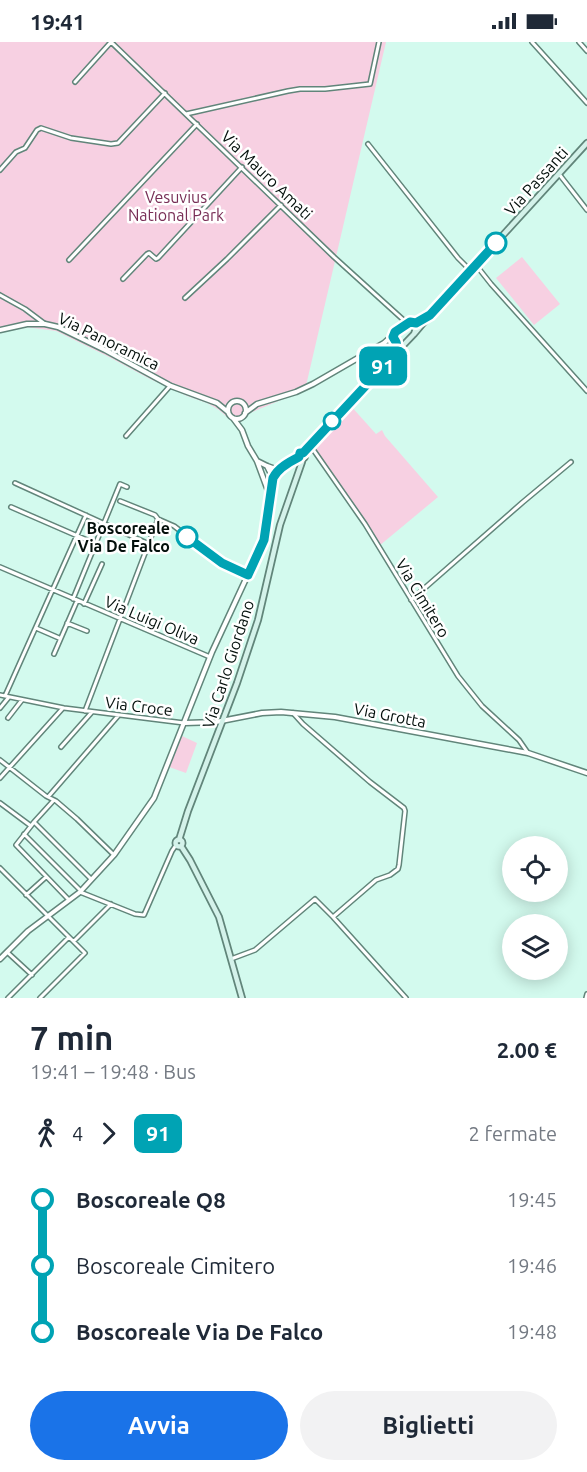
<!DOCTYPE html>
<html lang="it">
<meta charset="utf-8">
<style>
body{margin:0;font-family:Ubuntu,sans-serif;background:#f2f2f3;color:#1f2937;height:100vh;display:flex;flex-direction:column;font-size:22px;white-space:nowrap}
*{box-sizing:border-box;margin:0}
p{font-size:20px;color:#747a83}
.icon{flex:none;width:33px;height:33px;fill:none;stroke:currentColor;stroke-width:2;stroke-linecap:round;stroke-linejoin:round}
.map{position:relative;height:956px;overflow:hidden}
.drawer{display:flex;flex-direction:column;background:#fff;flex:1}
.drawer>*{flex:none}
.badge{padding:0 12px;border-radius:9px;font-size:21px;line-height:39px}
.fabs{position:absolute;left:502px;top:794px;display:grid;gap:12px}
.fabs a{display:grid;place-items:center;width:66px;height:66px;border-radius:50%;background:#fff;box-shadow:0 3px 15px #0003;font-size:30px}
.map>.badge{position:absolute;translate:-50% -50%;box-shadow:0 0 0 3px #fff}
.legs{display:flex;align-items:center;gap:9px;height:66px;padding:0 30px;font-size:20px}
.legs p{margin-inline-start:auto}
.headline{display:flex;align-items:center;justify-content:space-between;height:102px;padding:0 30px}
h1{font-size:33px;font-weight:700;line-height:45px}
.cta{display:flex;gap:12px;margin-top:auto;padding:12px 30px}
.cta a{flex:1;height:69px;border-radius:36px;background:#1a73e8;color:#fff;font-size:24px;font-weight:700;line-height:69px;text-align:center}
.cta a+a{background:#f2f2f3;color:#1f2937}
ul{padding:0 30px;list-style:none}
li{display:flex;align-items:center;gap:21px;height:66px;font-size:22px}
li i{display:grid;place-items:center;width:9px;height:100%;margin:0 8px;background:currentColor}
li i::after{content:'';width:15px;height:15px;margin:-8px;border:4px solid;border-radius:50%;background:#fff}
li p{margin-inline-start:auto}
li:first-child i{background:linear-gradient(#0000 50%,currentColor 0)}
li:last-child i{background:linear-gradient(currentColor 50%,#0000 0)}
.status{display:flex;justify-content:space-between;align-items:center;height:42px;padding:0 30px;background:#fff;direction:ltr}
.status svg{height:16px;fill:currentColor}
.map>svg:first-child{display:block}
</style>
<div class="status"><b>19:41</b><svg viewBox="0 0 49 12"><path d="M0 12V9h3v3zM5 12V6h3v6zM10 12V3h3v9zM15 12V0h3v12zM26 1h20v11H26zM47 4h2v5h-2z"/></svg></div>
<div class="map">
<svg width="587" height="956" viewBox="0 0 587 956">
<rect width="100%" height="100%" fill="#d3faee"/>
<path fill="#f7d0e2" d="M0,0H386L305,348L250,371L241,380L236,381L228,376L219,368L207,361L187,354L150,337L109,315L56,289L26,285L11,286L0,290Z
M522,215L560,262L534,283L496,236Z
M350,363L376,392L382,388L385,394L438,455L379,504L312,404Z
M182,694L197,701L186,731L169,725Z"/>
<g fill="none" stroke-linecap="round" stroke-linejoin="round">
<g stroke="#61857a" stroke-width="6">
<path id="minor" d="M111,0L334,215L408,282
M532,0L587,61
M579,0L587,9
M75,40L111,0
M186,72L288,49L300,47H325L370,42L379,0
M368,102L458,216L470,228
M0,128L16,110L25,106L37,88L41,86L71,96L111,102L118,101L165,51
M559,132L587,168
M69,218L197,82
M476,223L491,242L587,349
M123,237L147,212L149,211L156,217L158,216L242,125
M0,253L25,267L45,282
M185,256L227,217L281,163
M126,394L170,344
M310,403L365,482L458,634L482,664L519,698L528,711
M15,441L149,502
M120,459L155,473L158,477L174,484L222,521L248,533
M11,465L96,502
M0,525L210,615
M73,557L120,442L127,445
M411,558L523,460L571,420
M84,562L102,522
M67,581L87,589
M36,586L59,596
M54,612L77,559
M0,653L64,666L184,681
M5,654L86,473
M0,666L9,655
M85,669L158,477
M8,676L22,658
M61,705L92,670
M0,718L46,754L56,759L77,777L114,813
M0,736L63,666
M48,755L118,674
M0,761L31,784L34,780L91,837
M34,780L54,758
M31,784L16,803L69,858
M24,792L81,849
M0,826L85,911L40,956
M80,850L135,872L144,873L172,809L176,803
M26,853L46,835
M333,875L406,956
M74,899L111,862
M7,910L32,933
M231,917L255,908L315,857L333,875L376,838L390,833L398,827L399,823L405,769L404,766L370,740L303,682L293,671
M8,956L69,895
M586,956L587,952"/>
</g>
<g stroke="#61857a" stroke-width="7">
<path id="tertiary" d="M0,288L27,282H45L58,285L105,308L171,344L217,361L228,370
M228 368a9 9 0 1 1 18 0a9 9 0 1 1-18 0Z
M245,371L257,362L296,350L313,342L384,301L393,293
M233,376L242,388L248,404L257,419L270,454
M257,419L267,424L278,428
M273,435L278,428L299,415
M185,681L216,680L262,671L281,670L335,675L528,711L587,731
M0,917L28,889L80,850L114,813L154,756L212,610L264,498L273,436L267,424"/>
</g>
<g stroke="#61857a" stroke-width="8">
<path id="secondary" d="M414,292L430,273L587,101
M398,309L396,300L393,295C398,284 409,282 418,280C421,278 424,276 427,274
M299 414a3 3 0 1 1 6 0a3 3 0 1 1-6 0Z
M303,411L389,318L414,292L417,284L416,281
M175.5 801a3.5 3.5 0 1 1 7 0a3.5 3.5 0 1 1-7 0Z
M179,798L188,769L237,641L258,578L280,483L302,420V417
M181,804L190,818L219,875L242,956"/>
</g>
<use href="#minor" stroke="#fff" stroke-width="3"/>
<use href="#tertiary" stroke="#fff" stroke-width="4"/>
<use href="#secondary" stroke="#d4f2ea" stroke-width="4.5"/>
</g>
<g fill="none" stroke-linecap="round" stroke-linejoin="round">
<g stroke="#fff" stroke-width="14">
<path id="line-1" d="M187,495L222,521L248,533L264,498L273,436C278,426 289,420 299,415L300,411H303L398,309L396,300L393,295L395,290L410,280L416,281L430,273L496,201"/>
</g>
<use href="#line-1" stroke="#00a3b4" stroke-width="9"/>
</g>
<g fill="#fff" stroke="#00a3b4" stroke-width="3">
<circle cx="496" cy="201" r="10"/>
<circle cx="332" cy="379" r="8"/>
<circle cx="187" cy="495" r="10"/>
</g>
<g text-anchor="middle" stroke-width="5" stroke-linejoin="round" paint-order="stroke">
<g font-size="16" fill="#030f0b" stroke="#fff">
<text transform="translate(267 133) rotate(44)" y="6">Via Mauro Amati</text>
<text transform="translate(536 139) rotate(-48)" y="6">Via Passanti</text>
<text transform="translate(109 299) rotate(26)" y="6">Via Panoramica</text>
<text transform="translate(423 556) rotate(59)" y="6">Via Cimitero</text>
<text transform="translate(152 578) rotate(23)" y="6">Via Luigi Oliva</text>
<text transform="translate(228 622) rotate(-72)" y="6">Via Carlo Giordano</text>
<text transform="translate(139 664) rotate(7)" y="6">Via Croce</text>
<text transform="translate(390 673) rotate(11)" y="6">Via Grotta</text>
</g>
<g font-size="16" fill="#782e56" stroke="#fff">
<text x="176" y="161">Vesuvius<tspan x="176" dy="18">National Park</tspan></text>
</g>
<g font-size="16" font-weight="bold" fill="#030f0b" stroke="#fff" text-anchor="end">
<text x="170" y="492">Boscoreale<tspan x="170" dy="18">Via De Falco</tspan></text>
</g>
</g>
</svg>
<div class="fabs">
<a><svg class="icon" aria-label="locate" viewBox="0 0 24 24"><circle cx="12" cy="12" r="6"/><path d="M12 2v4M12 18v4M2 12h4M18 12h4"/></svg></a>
<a><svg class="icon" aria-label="layers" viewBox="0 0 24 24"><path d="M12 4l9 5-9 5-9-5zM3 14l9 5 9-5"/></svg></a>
</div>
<b class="badge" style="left:383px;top:324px;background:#00a3b4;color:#fff">91</b>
</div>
<section class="drawer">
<div class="headline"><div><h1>7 min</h1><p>19:41 – 19:48 · Bus</p></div><b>2.00 €</b></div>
<div class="legs"><svg class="icon" aria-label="walk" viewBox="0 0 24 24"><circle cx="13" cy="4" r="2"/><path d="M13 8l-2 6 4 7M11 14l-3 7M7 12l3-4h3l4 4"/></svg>4<svg class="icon" aria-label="forward" viewBox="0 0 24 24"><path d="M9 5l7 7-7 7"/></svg><b class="badge" style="background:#00a3b4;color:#fff">91</b><p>2 fermate</p></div>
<ul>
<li><i style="color:#00a3b4"></i><b>Boscoreale Q8</b><p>19:45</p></li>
<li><i style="color:#00a3b4"></i><span>Boscoreale Cimitero</span><p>19:46</p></li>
<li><i style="color:#00a3b4"></i><b>Boscoreale Via De Falco</b><p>19:48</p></li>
</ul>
<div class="cta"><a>Avvia</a><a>Biglietti</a></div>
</section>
